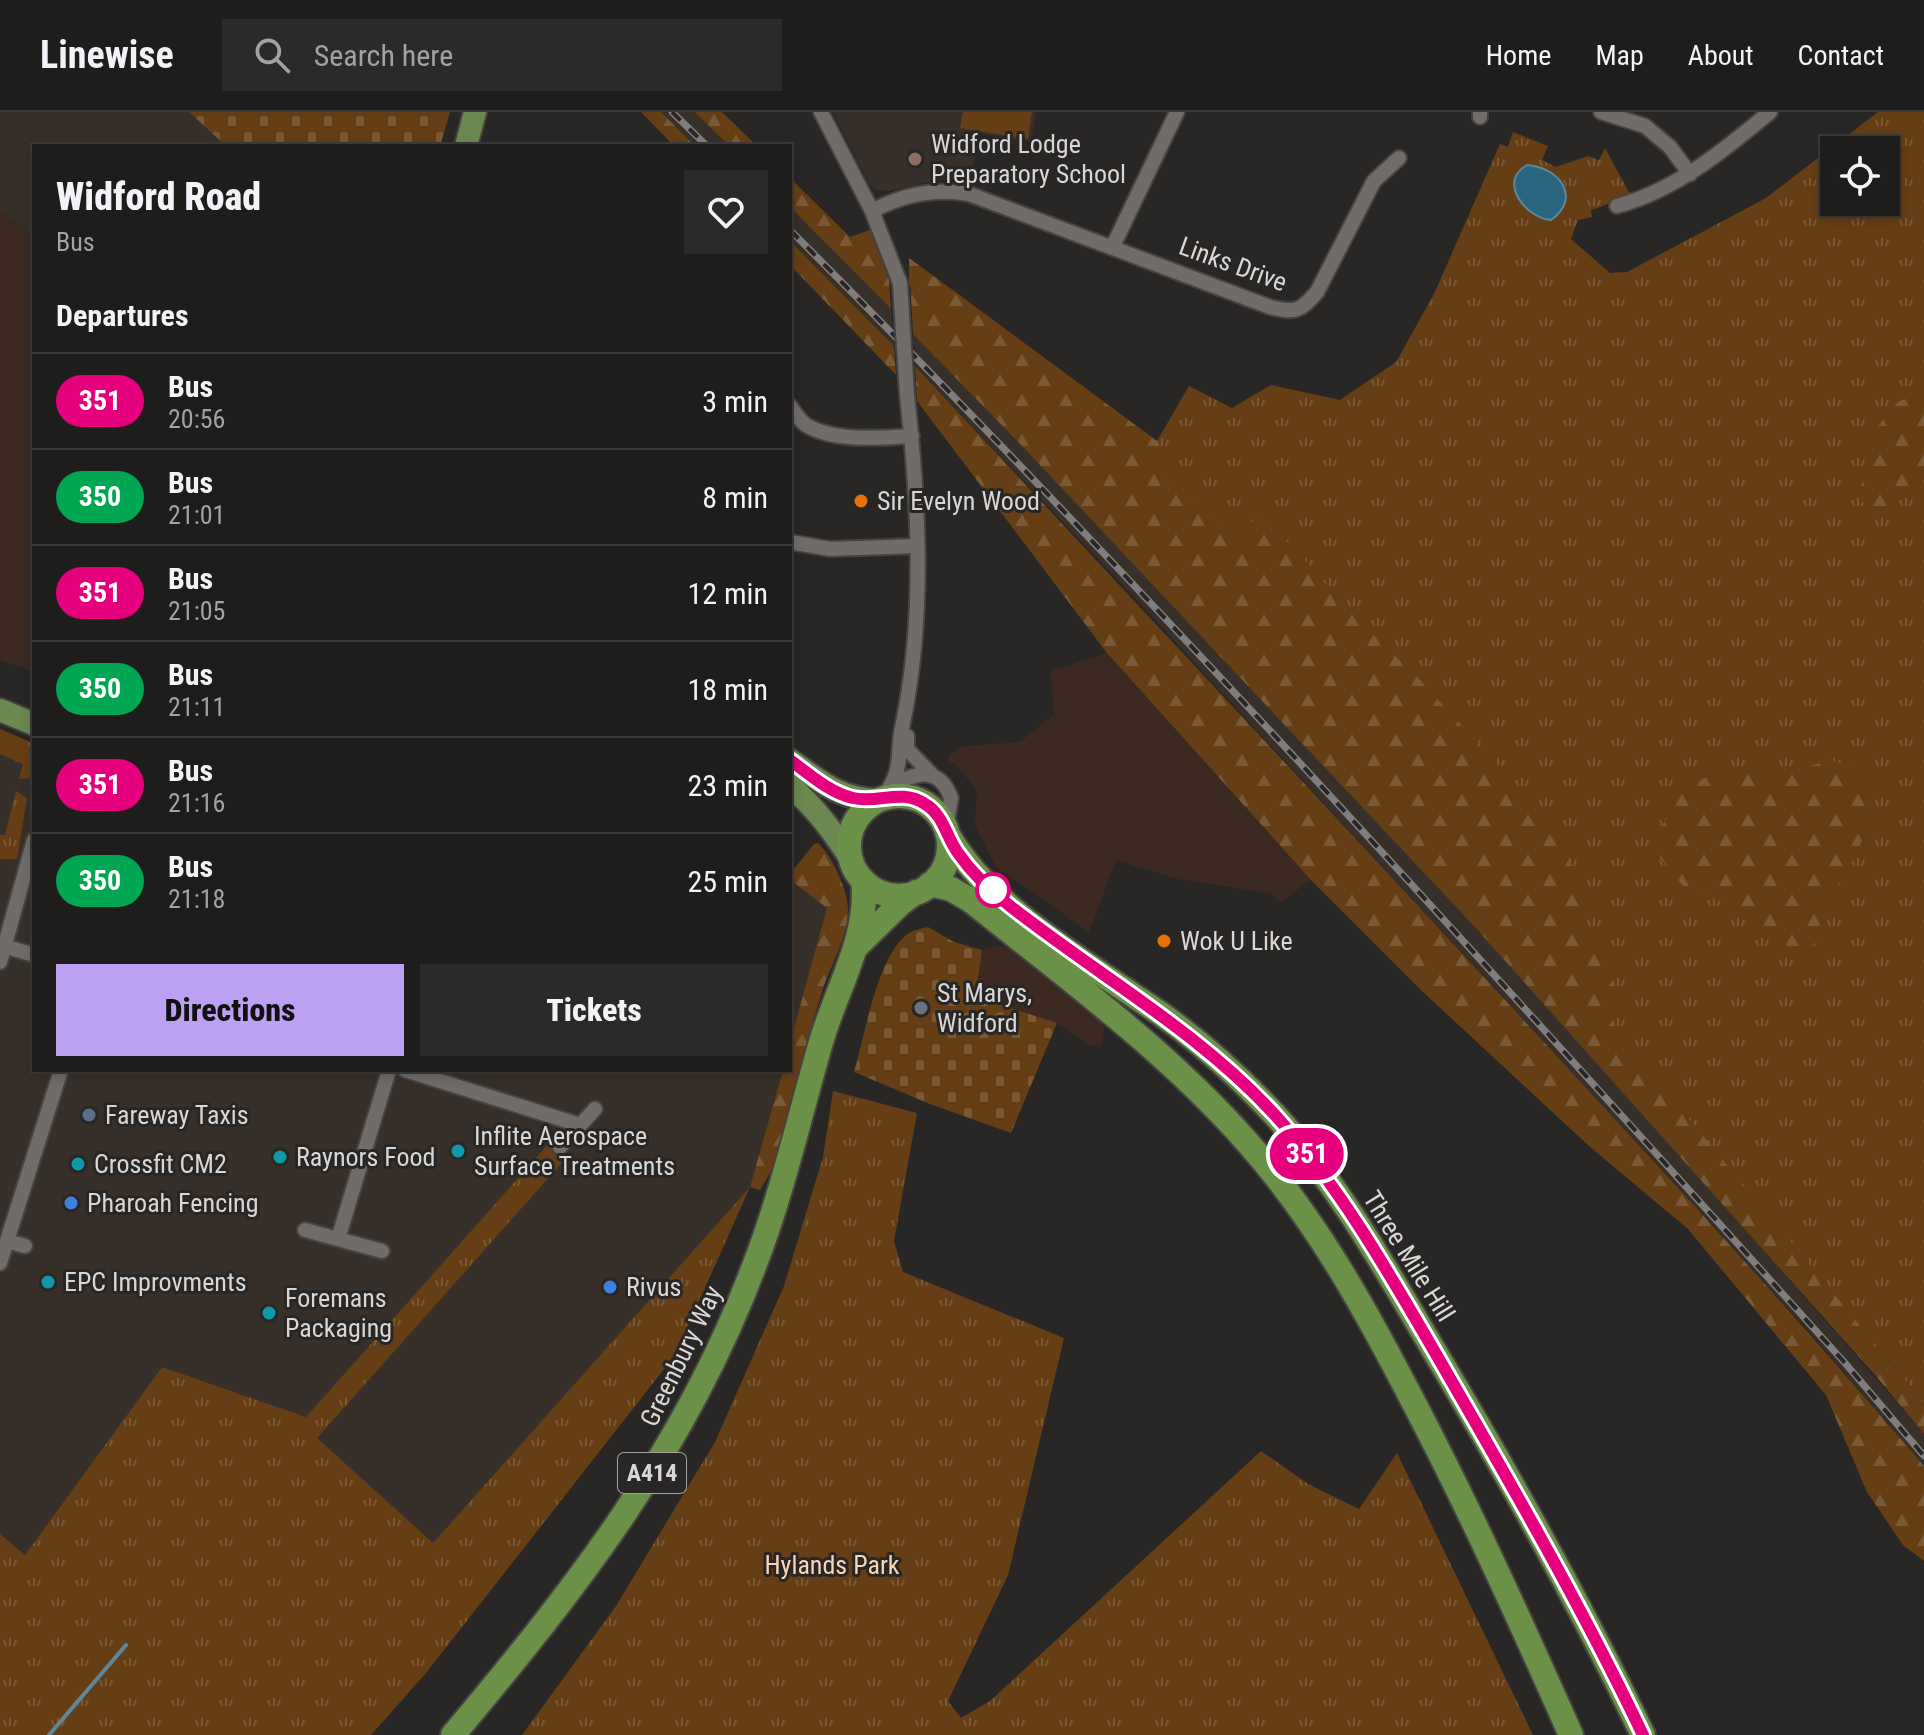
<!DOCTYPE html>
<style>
body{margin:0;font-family:"Roboto Condensed",sans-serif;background:#2c2a29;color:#f1f3f6;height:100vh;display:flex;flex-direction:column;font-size:30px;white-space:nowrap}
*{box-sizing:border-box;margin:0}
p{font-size:26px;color:#a1a2a3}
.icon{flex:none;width:44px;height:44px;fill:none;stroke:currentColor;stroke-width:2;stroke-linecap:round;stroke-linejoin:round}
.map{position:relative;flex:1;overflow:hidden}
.side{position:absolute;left:32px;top:32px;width:760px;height:928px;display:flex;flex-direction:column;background:#1f1d1c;border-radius:0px;box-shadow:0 4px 12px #0003,0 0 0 2px #3c3b3b}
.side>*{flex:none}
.badge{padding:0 16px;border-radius:26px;font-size:28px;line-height:52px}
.tools{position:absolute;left:1820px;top:24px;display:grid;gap:16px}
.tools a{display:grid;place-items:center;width:80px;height:80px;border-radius:0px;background:#1f1d1c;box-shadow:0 4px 12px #0003,0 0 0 2px #3c3b3b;font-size:40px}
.map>.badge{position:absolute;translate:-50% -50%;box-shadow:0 0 0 4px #fff}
h2{padding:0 24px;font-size:30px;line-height:72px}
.round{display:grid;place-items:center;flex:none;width:84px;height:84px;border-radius:0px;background:#2c2a29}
.summary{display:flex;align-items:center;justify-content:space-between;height:136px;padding:0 24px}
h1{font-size:38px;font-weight:800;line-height:60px}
.action{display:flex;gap:16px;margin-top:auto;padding:16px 24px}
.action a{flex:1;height:92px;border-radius:0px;background:#bca0f2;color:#111;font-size:32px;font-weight:800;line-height:92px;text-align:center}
.action a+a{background:#2c2a29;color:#f1f3f6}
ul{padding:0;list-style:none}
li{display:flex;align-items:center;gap:24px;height:96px;padding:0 24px;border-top:2px solid #3c3b3b}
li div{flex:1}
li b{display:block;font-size:30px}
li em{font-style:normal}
li .badge{min-width:88px;font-weight:700;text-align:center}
header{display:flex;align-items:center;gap:48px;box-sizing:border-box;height:112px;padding:0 40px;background:#1f1d1c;border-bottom:2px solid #3c3b3b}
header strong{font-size:38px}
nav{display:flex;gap:44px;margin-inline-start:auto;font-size:28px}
.search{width:560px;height:72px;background:#2c2a29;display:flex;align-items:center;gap:20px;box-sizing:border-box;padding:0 28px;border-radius:0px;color:#a1a2a3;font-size:30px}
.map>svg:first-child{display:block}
</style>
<header>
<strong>Linewise</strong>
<div class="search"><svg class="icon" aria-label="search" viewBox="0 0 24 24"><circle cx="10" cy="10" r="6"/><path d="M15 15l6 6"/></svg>Search here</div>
<nav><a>Home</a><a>Map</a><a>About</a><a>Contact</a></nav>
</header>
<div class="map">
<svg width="1924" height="1623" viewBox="0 0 1924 1623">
<defs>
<pattern id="grass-tufts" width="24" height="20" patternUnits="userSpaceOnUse" patternTransform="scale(2)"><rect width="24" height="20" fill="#653e15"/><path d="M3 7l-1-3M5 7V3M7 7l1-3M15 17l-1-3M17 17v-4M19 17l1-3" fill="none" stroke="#7a5936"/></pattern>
<pattern id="forest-firs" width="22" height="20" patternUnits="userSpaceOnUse" patternTransform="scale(2)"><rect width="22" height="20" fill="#653e15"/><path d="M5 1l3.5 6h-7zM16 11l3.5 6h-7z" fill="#7a5936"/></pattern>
<pattern id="cemetery-stones" width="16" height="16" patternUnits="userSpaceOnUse" patternTransform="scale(2)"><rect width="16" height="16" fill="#653e15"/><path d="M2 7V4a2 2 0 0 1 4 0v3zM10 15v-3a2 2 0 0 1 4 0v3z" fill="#7a5936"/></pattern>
</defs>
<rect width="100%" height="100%" fill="#292725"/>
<path fill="#3c2a22" d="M0,98L34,124V560L0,548Z
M1107,541L1311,768L1280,790L1270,781L1177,767L1116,748L1089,820L996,755L975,713L977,679L955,651L947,650L950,642L964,634L1020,630L1054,602L1051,559Z
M998,833L1018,839L1105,913L1101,935L1089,933L1057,911L1001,893L976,879L982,838Z"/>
<path fill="#37302a" d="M0,0H189L226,34H34V124L0,98Z
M661,0H695L729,34H695Z
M833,0H1036L1031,30L978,21L972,67H942L887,79L877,78L870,73Z
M790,95L891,197L894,234L790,129Z
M913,222L1021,333L1474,814L1682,1045L1924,1322V1354L1819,1231L1665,1061L1142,494L915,254Z
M0,642L23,652L34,654V958H783L750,1075L433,1431L316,1326L569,1043L553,1028L306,1305L162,1255L25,1443L0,1422Z
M790,768L828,796L790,932Z"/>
<path fill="url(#grass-tufts)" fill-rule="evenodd" d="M1878,0H1924V1291L1882,1240L909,173V146L1157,329L1189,274L1232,296L1271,273L1340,288L1396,250L1434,182L1500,32L1508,35L1513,20L1548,34L1542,48L1556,55L1588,44L1599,48L1605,36L1631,84C1616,87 1606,94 1591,98L1592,105L1578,108L1571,127L1610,161L1627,160L1766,86ZM1834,38H1886V90H1834Z
M0,617L28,629L33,635V666L19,667L23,652L0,642Z
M16,679L27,686L17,747H0V723H5Z
M833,979L917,1001L894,1129L903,1160L1064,1226L1008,1463L948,1589L961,1606L990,1589L1261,1339L1308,1372L1359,1397L1397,1341L1533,1623H522L616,1494L715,1330L784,1174L823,1045Z
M552,1028L569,1043L317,1326L433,1431L750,1075L675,1243L426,1561L371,1623H0V1422L25,1443L162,1255L306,1305Z"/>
<path fill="url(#forest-firs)" d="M641,0H661L695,34H674Z
M695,0H722L757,34H729Z
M790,66L850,125L870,118L889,168L891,197L790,95Z
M790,129L894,234L896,263L790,153Z
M909,146L1158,330L1153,351L1159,361L1238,426L1258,403L1296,438L1355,505L1417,565L1501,656L1525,693L1560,733L1582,770L1586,791L1583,808L1591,824L1604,836L1613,864V915L1924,1291V1322L1875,1263L1474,814L1021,333L913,222Z
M915,254C1116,470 1318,685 1518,902C1656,1051 1793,1200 1924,1354V1449L1903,1433L1867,1380L1826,1283L1688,1117L1589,1034L1423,880L1311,768L1107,541L917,289Z
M1912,284L1924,287V362L1882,397L1864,394L1860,380L1874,321L1893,292Z
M1829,648L1861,656L1877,683L1868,716L1853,748L1822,801L1816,831L1797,840L1768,821L1732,793L1685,776L1660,746L1661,716L1678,684L1702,667L1730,657L1798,658Z
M818,731C832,744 848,778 848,798C848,825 830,854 822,880C803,940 790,1001 771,1059L760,1078L750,1075L783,958H790V931L827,796L790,768V762L814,732Z"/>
<path fill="url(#cemetery-stones)" d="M189,0H450L440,34H226Z
M928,815L954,830L982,838L976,879L1001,893L1057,911L1011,1021L930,992L854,960C865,923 876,850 905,824C912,818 919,817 928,815Z"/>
<path fill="#653e15" d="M963,0H1032L1028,27L960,16Z"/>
<path fill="#2a657f" stroke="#5e8799" stroke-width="2" d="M1527,53C1558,55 1583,85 1551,108C1526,106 1497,70 1527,53Z"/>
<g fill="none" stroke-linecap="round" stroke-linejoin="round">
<path stroke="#5e8799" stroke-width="4" d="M49,1623L126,1533"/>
<g stroke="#464442" stroke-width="18">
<path id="minor" d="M821,0L872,99L900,171
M1601,0L1645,14L1670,35L1690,62
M1480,5V0
M1617,94C1676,78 1723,39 1770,0
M872,99C902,83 936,76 969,82L1270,195C1295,201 1300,200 1317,180L1374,69L1399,46
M1113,134L1177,0
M790,294C795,301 799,308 806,313C834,330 881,326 912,324
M790,430L830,437L916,434
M907,624V637L933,664
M890,676C914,660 939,653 951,686L946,717
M883,686C906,652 895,646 903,611C925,504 919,393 907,283
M4,834L34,843
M0,850L34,728
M405,958L580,1013
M560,1035L595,997
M305,1118L382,1139
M338,1127L389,958
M7,1129L25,1134
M0,1151L61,958"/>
</g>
<g stroke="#464442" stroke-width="26">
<path id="primary" d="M466,34L475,0
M0,598L34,612
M790,648C821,670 839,687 879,688
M790,674C816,696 834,721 852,749"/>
</g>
<g stroke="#464442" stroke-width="28">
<path id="trunk" d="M849 734a50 50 0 1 1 100 0a50 50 0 1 1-100 0Z
M947,721C988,796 1091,853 1161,902C1202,931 1240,966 1274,1002C1343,1077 1390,1165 1442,1252C1514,1373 1582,1496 1643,1623
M930,772L951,777L970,788C1066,865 1166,938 1248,1031C1318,1110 1368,1202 1416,1295C1472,1402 1522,1513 1571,1623
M855,836L900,792L916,780
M453,1623C577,1475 684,1339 753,1157C782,1083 799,1006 821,930C836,878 870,823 863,768"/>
</g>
<use href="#minor" stroke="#6f6c6a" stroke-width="14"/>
<use href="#primary" stroke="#6b8850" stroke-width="22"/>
<use href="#trunk" stroke="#6a9147" stroke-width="24"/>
<g stroke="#807e7d" stroke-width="7">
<path id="rail" d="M672,0L707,34
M790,118C1154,483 1500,868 1845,1251L1924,1344"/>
</g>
<use href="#rail" stroke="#292725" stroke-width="4" stroke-dasharray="12" stroke-linecap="butt"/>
<g stroke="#464442" stroke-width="18" stroke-linecap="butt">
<path id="minor-bridge" d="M900,171L907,283"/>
</g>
<use href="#minor-bridge" stroke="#6f6c6a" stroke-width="14"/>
</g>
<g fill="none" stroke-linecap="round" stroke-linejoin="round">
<g stroke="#fff" stroke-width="18">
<path id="line" d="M790,648C809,662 830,681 853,686C878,692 902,676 925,692C944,703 946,725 958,741C972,761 992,780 1010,794C1099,864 1198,919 1275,1003C1342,1077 1390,1163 1440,1249C1511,1372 1582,1495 1643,1623"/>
</g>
<use href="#line" stroke="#e6007e" stroke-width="12"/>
</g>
<circle fill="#8d6e63" stroke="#292725" stroke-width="3" cx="915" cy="47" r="8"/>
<g fill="#e8710a" stroke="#292725" stroke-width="3">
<circle cx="861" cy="389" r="8"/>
<circle cx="1164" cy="829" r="8"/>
</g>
<circle fill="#fff" stroke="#e6007e" stroke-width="4" cx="993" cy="778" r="16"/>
<circle fill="#6b7280" stroke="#292725" stroke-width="3" cx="921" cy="896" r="8"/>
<circle fill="#5c6f8a" stroke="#292725" stroke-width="3" cx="89" cy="1003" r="8"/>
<g fill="#0f9aa8" stroke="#292725" stroke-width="3">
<circle cx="458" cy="1039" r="8"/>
<circle cx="280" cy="1045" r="8"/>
<circle cx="78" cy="1052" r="8"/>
<circle cx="48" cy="1170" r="8"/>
<circle cx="269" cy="1201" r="8"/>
</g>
<g fill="#3f7fe0" stroke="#292725" stroke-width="3">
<circle cx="71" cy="1091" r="8"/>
<circle cx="610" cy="1175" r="8"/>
</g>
<g text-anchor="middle" stroke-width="6" stroke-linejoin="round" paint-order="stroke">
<rect fill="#292725" stroke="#a4a2a1" stroke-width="2" x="618" y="1341" width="68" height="40" rx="6"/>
<g font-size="24" font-weight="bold" fill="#d9d7d6">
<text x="652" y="1369">A414</text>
</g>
<g font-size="26" fill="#d9d7d6" stroke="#292725" text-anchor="start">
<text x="931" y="41">Widford Lodge<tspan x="931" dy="30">Preparatory School</tspan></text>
<text x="877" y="398">Sir Evelyn Wood</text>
<text x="1180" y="838">Wok U Like</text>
<text x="937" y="890">St Marys,<tspan x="937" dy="30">Widford</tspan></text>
<text x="105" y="1012">Fareway Taxis</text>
<text x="474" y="1033">Inflite Aerospace<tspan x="474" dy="30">Surface Treatments</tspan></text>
<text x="296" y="1054">Raynors Food</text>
<text x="94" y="1061">Crossfit CM2</text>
<text x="87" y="1100">Pharoah Fencing</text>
<text x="64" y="1179">EPC Improvments</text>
<text x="626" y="1184">Rivus</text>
<text x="285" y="1195">Foremans<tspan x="285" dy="30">Packaging</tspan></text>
</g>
<g font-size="26" fill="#d9d7d6" stroke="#292725">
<text transform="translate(1233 152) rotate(20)" y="9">Links Drive</text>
<text transform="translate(1409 1144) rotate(58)" y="9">Three Mile Hill</text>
<text transform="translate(681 1244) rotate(-64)" y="9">Greenbury Way</text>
</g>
<g font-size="26" fill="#fbd4b3" stroke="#292725">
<text x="832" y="1462">Hylands Park</text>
</g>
</g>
</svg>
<div class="tools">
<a><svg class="icon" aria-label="locate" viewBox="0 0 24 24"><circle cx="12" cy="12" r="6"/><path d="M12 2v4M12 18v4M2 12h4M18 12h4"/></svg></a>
</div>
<b class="badge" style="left:1307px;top:1042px;background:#e6007e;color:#fff">351</b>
<section class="side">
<div class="summary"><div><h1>Widford Road</h1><p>Bus</p></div><a class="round"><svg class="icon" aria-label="heart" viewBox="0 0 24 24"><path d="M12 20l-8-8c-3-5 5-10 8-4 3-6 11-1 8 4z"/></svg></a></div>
<h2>Departures</h2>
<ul>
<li><span class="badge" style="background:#e6007e;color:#fff">351</span><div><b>Bus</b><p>20:56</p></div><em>3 min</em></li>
<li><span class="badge" style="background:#00a651;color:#fff">350</span><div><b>Bus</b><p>21:01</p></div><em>8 min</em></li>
<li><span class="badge" style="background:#e6007e;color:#fff">351</span><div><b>Bus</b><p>21:05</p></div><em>12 min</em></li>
<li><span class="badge" style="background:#00a651;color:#fff">350</span><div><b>Bus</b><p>21:11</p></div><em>18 min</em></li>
<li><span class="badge" style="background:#e6007e;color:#fff">351</span><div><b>Bus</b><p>21:16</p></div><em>23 min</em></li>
<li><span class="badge" style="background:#00a651;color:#fff">350</span><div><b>Bus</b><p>21:18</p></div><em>25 min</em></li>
</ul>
<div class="action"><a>Directions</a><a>Tickets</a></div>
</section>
</div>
